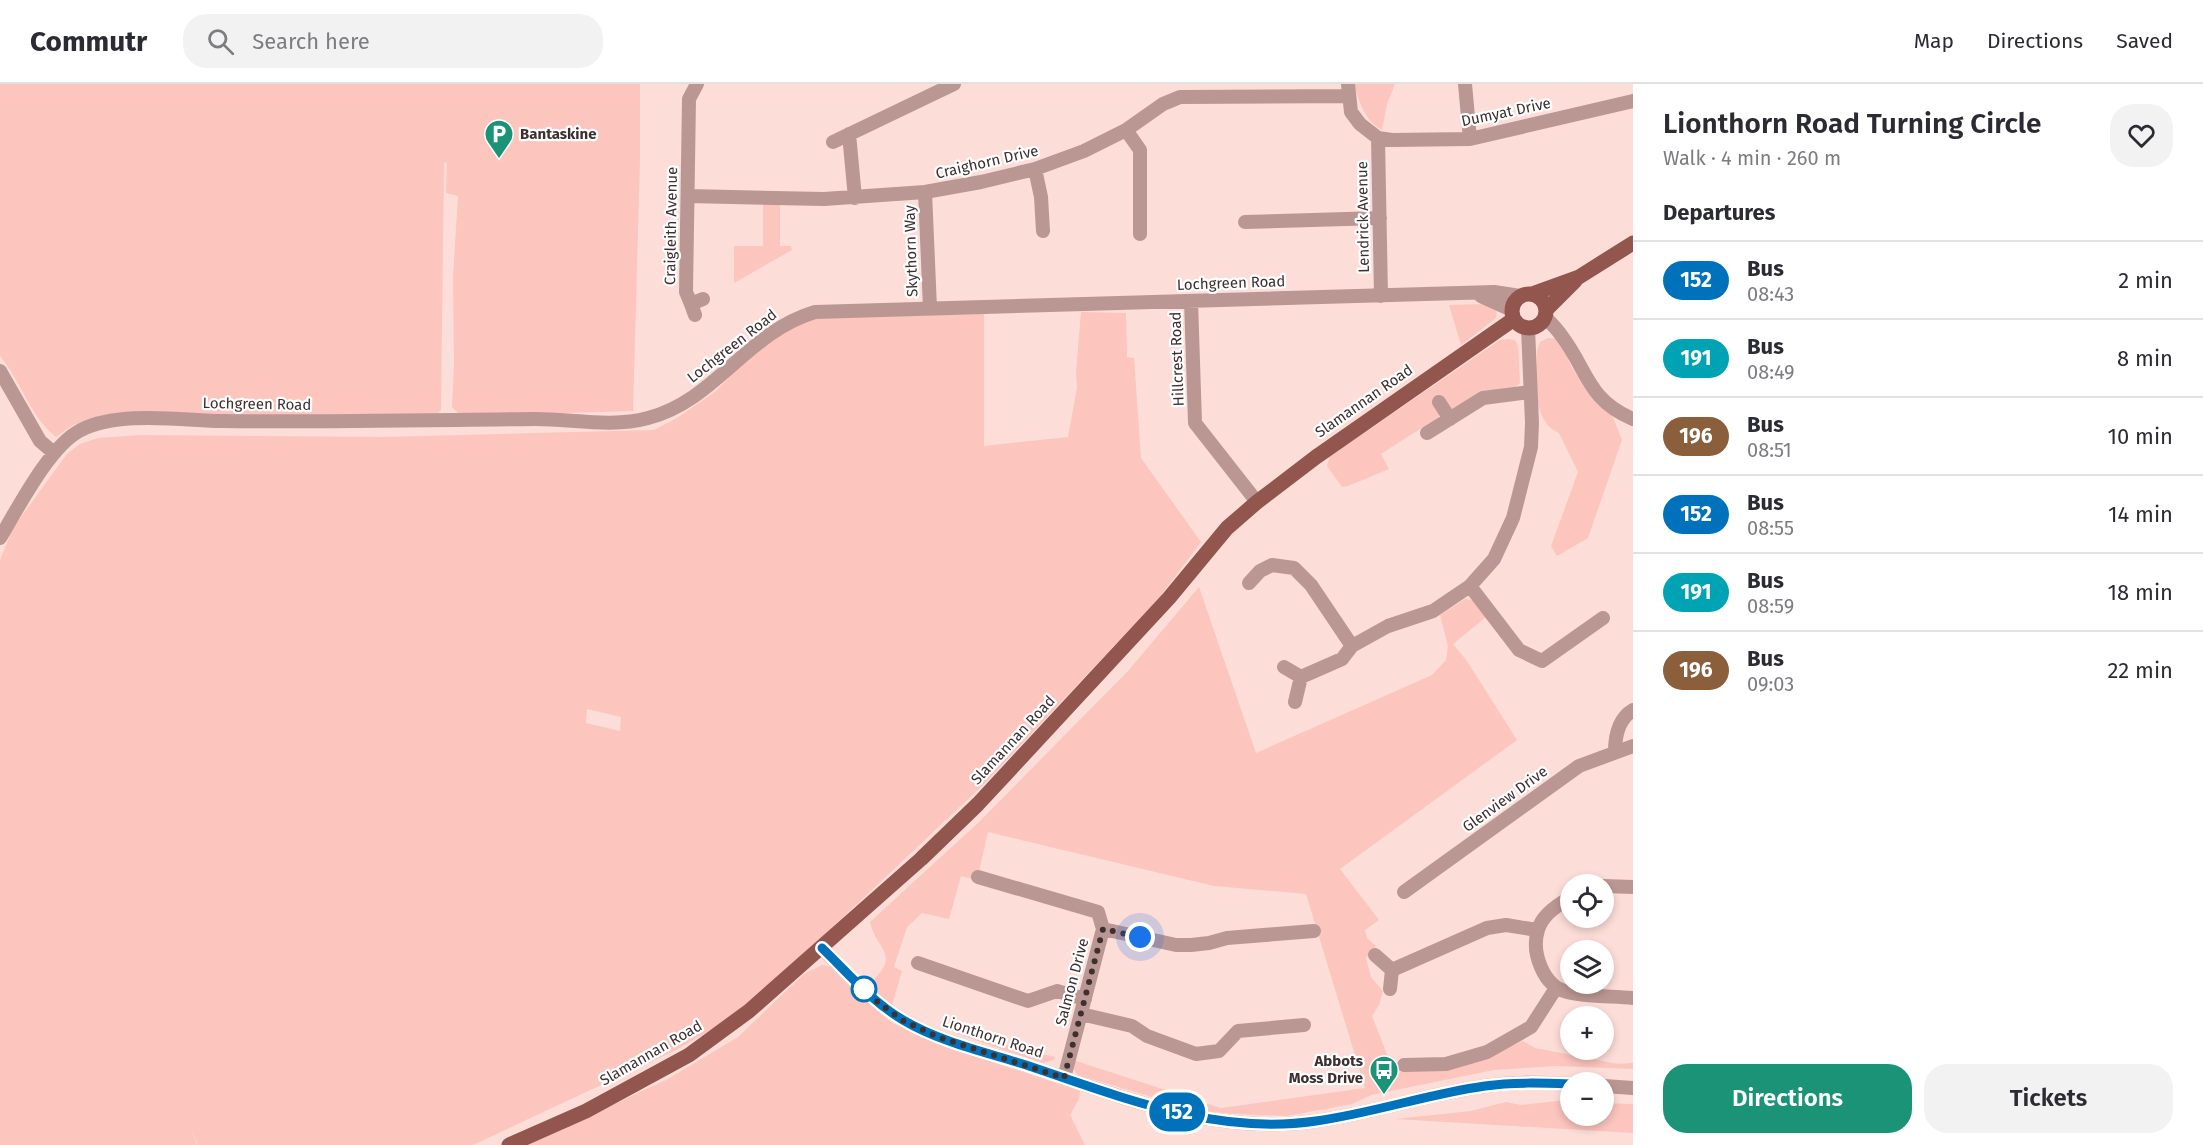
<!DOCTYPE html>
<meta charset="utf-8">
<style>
body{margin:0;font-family:"Fira Sans",sans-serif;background:#f2f2f3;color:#2b2b33;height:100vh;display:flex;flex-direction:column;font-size:22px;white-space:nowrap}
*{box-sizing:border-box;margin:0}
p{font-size:20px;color:#7c7c81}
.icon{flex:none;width:33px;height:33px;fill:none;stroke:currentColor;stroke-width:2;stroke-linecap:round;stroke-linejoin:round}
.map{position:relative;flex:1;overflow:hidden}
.sheet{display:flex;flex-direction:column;background:#fff;width:570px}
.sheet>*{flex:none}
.badge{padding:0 12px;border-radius:20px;font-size:21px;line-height:39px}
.controls{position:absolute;left:1560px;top:790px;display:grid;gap:12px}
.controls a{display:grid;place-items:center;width:54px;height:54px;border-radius:50%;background:#fff;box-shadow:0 3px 9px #0003;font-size:30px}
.you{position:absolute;width:30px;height:30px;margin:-15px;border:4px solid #fff;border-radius:50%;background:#1a73e8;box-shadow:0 0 0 9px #1a73e833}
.map>.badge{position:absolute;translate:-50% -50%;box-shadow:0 0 0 3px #fff}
h2{padding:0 30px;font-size:22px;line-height:54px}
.round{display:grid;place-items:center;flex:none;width:63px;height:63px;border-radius:24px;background:#f2f2f3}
.overview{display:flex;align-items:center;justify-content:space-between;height:102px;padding:0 30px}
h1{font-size:28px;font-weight:600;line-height:45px}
.primary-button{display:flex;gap:12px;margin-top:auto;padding:12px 30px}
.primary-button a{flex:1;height:69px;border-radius:24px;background:#1b9377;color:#fff;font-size:24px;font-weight:600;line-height:69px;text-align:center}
.primary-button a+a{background:#f2f2f3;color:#2b2b33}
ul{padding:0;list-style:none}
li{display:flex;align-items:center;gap:18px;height:78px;padding:0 30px;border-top:2px solid #e1e1e2}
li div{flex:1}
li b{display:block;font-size:22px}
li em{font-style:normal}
li .badge{min-width:66px;font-weight:700;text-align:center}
header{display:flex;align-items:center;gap:36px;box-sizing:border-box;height:84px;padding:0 30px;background:#fff;border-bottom:2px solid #e1e1e2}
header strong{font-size:28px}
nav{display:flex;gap:33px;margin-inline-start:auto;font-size:21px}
.search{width:420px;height:54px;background:#f2f2f3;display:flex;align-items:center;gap:15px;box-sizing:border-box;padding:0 21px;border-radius:24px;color:#7c7c81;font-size:22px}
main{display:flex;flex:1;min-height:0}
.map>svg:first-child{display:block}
</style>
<header>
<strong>Commutr</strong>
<div class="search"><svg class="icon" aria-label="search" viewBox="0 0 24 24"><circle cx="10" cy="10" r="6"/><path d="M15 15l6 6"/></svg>Search here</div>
<nav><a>Map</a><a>Directions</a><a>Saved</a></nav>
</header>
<main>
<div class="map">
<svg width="1633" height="1061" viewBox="0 0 1633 1061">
<rect width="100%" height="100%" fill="#fdddd8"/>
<path fill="#fcc5be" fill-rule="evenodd" d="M0,0H640V75L633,327L503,331L458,329L452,323L454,281L453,194L458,112L446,109L447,79L444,78L441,326L434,333L89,337L73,341L56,353C28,330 22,298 0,272Z
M1354,0H1395L1387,20L1382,46C1365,37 1359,18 1354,0Z
M763,120H780V162H791L792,166L734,199V162H763Z
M1489,220L1497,225L1496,234L1461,261L1449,221Z
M1081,228L1126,229L1127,273L1134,274L1141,374L1201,458L1158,515L986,698L767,905L714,944L676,966L473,1061H198L191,1045L197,1061H0V476L13,444L67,370L80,360L98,354L140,351L384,353L654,346L677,334L716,307L751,271L775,250L816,233L984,229V362L1068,353L1077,304L1076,288ZM587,625L621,633L620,647L586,639Z
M1548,254L1559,255L1571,282L1593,315L1613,333L1622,356L1588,454L1557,472L1551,462L1578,388L1559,349C1530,336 1537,293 1537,267L1540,258Z
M1508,255L1515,256L1518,262L1520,299L1513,305L1449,327L1441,315L1433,321L1440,332L1381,370L1389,385L1348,402L1342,403L1327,382L1330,371L1370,345L1500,256Z
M1199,503L1256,669L1432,591L1446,576L1448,562L1440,531L1465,515L1473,516L1486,533L1453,560L1467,577L1517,656L1340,785L1379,836L1365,846L1367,854L1376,862L1366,874L1371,893L1383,907L1379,921L1372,932L1395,991L1405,985L1482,974L1523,957L1535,964L1618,980L1633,979V985L1556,982L1494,986L1371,1011L1352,1020L1287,1032L1236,1030L1212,1028L1179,1021L1078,991C1074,986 1071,983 1073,976L1221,1024L1365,1004L1306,810L1214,802L988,748L977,796L961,792L949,835L922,829L907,843L894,883L902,887L892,921L872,905V898C901,868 877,868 870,838L979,738L1128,587Z
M822,881L831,883L851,904L892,939L947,963L1080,1007L1079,1015L1070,1031L1085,1061H526L666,996L738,953L804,890Z
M952,948L1055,973L1054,976L1042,979Z
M1557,1017H1570V1032H1604V1019L1633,1020V1049L1395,1035L1471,1027L1506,1018L1521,1021Z"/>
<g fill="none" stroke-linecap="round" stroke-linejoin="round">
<path stroke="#bb9793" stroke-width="14" d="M1348,0L1351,28L1360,40L1378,54L1392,56L1470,55L1633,17
M1465,0L1470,55
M1126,46L1140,66V150
M849,50L855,114
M1378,54L1381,212
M833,58L954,0
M1035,85L1041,113L1043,147
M925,108L930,224
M688,112L824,115L925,108L981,98L1035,85L1084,67L1126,46L1163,20L1180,13L1348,12
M1245,138L1380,134
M1481,212L1512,226
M1191,217L1195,339L1257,418
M691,220L686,208L689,15L697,0
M695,231L691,220L703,215
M1545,233C1551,239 1557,245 1561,251C1588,286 1587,316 1633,335
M0,287L40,357L54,369
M1439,318L1450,335
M1427,349L1483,314L1530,308
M0,454C18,424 50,361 81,346C119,327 179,336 221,337C325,338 430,336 535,335C572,335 612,344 648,334C715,317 747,248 815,228L1494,208L1520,212
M1249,499L1260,487L1272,481L1294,484L1311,501L1352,562
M1470,502L1519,566L1542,577L1603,534
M1284,583L1301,593L1295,618
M1301,593L1342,575L1352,562L1388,542L1433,527L1470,502L1494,475L1513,434L1531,363L1532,339L1528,244
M1615,668C1615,652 1618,635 1633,626
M978,793L1098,828L1103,845
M1604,802L1633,803
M1404,808L1579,682L1633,662
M1570,814C1557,821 1542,831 1538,846C1531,868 1543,902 1567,908C1585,913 1614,912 1633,914
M1103,845L1176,861H1191L1209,859L1227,854L1314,847
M822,864C847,889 872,918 903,936C940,958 985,968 1026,981C1119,1012 1216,1052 1316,1037C1373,1029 1428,1010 1485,1002C1513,998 1542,998 1570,1000
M1375,871L1392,886L1390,905
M918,879L1028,917L1057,907L1085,915
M1392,886L1487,844L1506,841L1537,846
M1081,930L1132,942L1147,952L1196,970L1219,967L1238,947L1304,941
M1404,981L1446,980L1487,968L1531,943L1556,904
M1064,994L1103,845
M1604,1002L1633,1004"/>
<path stroke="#92564f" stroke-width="15" d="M1512 227a17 17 0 1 1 34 0a17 17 0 1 1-34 0Z
M1532,210L1579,193L1633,159
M1547,225L1575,197
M509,1061L586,1027L689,971L749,927L921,775L978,720L1169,514L1227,444L1257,418L1316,373L1514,235"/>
</g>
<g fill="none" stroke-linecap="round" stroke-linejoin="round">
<g stroke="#fff" stroke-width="14">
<path id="line" d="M822,864C847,888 872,918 903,936C940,958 985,968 1026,981C1119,1012 1215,1052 1316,1037C1373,1029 1428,1010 1485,1002C1513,998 1542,999 1570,1000"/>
</g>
<use href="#line" stroke="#0072bc" stroke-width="9"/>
<path stroke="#3d302f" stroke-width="6" stroke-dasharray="0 10.8" d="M864,905L859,900L875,916L902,936L938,953L1064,994L1103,845L1140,853"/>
</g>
<defs>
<g id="parking-pin" transform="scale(1.5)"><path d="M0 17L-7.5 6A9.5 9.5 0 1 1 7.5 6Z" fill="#1b9377" stroke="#fff"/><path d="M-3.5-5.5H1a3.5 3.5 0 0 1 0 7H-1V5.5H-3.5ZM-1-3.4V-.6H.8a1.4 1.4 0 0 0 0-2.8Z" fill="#fff"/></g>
<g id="bus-pin" transform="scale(1.5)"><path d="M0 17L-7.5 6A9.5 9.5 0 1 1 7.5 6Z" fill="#1b9377" stroke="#fff"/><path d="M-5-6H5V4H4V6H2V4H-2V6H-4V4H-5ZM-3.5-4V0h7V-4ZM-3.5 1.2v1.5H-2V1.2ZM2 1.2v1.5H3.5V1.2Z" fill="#fff"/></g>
</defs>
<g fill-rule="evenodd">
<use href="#parking-pin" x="499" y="50"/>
<use href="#bus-pin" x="1384" y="986"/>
</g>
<circle fill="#fff" stroke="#0072bc" stroke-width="3" cx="864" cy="905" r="12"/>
<g text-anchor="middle" stroke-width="4.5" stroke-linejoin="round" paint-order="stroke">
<g font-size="15" fill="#3d302f" stroke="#fff">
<text transform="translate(1506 28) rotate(-12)" y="5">Dumyat Drive</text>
<text transform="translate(987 78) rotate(-13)" y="5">Craighorn Drive</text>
<text transform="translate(1363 133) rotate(-91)" y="5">Lendrick Avenue</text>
<text transform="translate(671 142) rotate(-89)" y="5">Craigleith Avenue</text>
<text transform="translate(911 167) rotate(-92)" y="5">Skythorn Way</text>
<text transform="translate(1231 199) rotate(-2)" y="5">Lochgreen Road</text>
<text transform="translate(732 262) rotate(-38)" y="5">Lochgreen Road</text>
<text transform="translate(1177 275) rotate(-92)" y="5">Hillcrest Road</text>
<text transform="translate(1364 317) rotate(-35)" y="5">Slamannan Road</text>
<text transform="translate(257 320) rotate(1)" y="5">Lochgreen Road</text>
<text transform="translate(1013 656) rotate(-47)" y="5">Slamannan Road</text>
<text transform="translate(1505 715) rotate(-36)" y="5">Glenview Drive</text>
<text transform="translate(1072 898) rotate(-75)" y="5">Salmon Drive</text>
<text transform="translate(993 953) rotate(18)" y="5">Lionthorn Road</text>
<text transform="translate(651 969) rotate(-30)" y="5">Slamannan Road</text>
</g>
<g font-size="15" font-weight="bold" fill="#3d302f" stroke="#fff" text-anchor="start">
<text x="520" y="55">Bantaskine</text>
<text x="1363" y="982" text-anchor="end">Abbots<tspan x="1363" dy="17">Moss Drive</tspan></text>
</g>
</g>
</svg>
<div class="controls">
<a><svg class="icon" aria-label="locate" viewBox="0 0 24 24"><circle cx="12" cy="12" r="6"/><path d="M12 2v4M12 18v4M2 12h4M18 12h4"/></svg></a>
<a><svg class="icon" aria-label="layers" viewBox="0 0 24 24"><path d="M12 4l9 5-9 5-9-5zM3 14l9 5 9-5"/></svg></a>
<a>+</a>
<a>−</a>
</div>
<div class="you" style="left:1140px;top:853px"></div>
<b class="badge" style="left:1177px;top:1028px;background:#0072bc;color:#fff">152</b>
</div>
<section class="sheet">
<div class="overview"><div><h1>Lionthorn Road Turning Circle</h1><p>Walk · 4 min · 260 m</p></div><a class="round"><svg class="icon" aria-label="heart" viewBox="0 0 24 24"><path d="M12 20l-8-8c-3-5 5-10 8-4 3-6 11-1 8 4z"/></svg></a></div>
<h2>Departures</h2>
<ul>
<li><span class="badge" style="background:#0072bc;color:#fff">152</span><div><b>Bus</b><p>08:43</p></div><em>2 min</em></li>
<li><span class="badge" style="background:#00a3b4;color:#fff">191</span><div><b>Bus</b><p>08:49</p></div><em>8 min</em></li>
<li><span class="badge" style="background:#8b5e3c;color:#fff">196</span><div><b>Bus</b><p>08:51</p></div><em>10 min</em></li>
<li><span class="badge" style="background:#0072bc;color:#fff">152</span><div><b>Bus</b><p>08:55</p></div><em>14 min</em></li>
<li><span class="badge" style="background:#00a3b4;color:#fff">191</span><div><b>Bus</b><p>08:59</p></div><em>18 min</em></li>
<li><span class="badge" style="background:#8b5e3c;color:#fff">196</span><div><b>Bus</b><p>09:03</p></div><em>22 min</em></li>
</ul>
<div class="primary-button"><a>Directions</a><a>Tickets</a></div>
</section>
</main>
